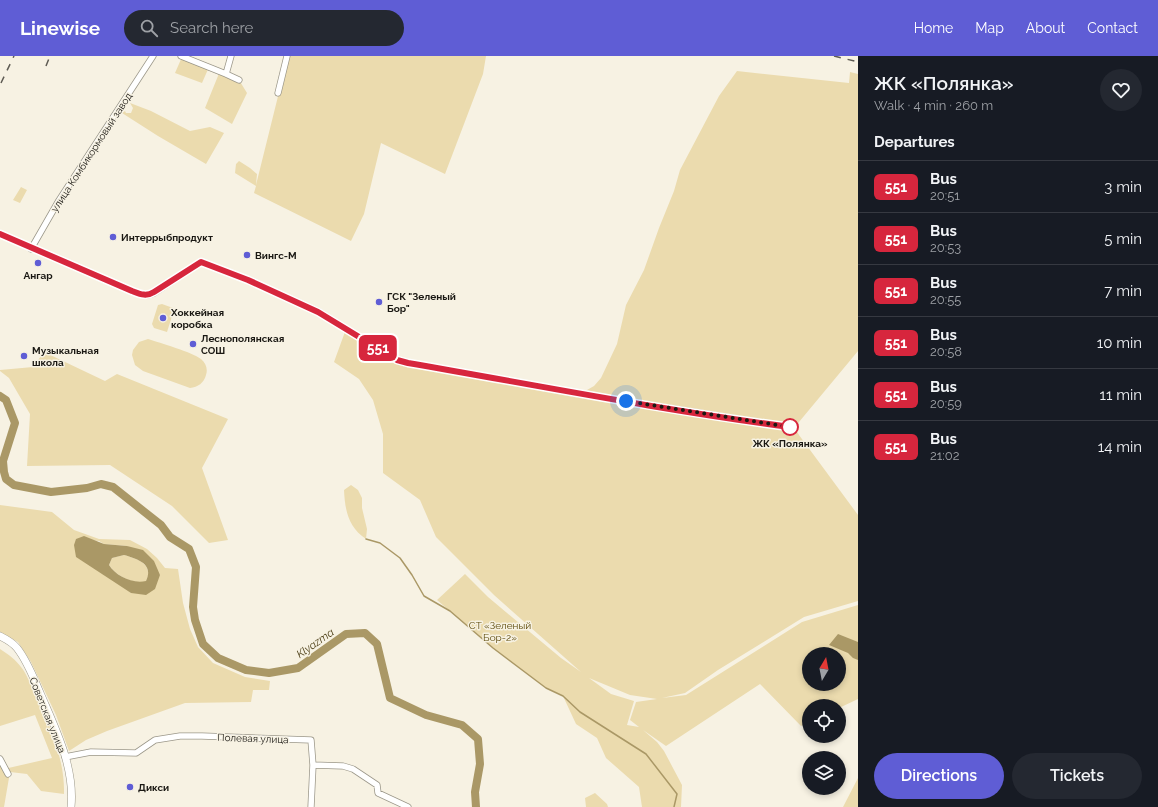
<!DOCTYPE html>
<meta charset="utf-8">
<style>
body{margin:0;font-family:Raleway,sans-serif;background:#242831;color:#f1f3f6;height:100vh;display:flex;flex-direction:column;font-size:15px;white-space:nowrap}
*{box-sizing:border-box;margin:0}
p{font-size:13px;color:#9ea1a6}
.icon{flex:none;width:22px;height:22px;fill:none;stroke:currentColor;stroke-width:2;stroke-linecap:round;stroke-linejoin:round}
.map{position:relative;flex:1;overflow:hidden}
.details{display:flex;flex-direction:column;background:#171b24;width:300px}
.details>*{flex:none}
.badge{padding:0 8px;border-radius:6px;font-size:14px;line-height:26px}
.needle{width:26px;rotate:10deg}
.tools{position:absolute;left:802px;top:591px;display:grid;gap:8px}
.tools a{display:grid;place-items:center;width:44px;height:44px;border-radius:50%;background:#171b24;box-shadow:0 2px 6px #0003;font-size:20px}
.you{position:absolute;width:20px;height:20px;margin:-10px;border:3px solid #fff;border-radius:50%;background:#1a73e8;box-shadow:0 0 0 6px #1a73e833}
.map>.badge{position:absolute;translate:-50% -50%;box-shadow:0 0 0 2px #fff}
h2{padding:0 16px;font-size:15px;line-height:36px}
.round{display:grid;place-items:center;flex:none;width:42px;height:42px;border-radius:21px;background:#242831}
.summary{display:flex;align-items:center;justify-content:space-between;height:68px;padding:0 16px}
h1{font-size:19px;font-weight:600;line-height:30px}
.button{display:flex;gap:8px;margin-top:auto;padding:8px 16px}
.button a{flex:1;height:46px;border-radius:24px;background:#5f5dd5;color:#fff;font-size:16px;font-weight:600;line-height:46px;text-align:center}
.button a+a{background:#242831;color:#f1f3f6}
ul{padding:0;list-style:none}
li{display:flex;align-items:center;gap:12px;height:52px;padding:0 16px;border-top:1px solid #363941}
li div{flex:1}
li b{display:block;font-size:15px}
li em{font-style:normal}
li .badge{min-width:44px;font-weight:700;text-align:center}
header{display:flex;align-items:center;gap:24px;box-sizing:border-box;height:56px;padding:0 20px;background:#5f5dd5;color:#fff}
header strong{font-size:19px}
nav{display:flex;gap:22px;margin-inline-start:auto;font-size:14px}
.search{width:280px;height:36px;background:#242831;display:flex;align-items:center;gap:10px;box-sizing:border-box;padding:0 14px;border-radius:22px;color:#9ea1a6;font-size:15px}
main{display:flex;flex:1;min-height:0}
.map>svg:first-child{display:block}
</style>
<header>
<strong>Linewise</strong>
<div class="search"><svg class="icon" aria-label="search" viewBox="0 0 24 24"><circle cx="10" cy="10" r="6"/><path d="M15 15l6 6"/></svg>Search here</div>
<nav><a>Home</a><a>Map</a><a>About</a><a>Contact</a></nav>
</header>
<main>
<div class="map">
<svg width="858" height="751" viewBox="0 0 858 751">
<rect width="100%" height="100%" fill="#f7f2e3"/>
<path fill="#ebdbae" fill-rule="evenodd" d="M288,0H486L483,18L445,118L381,87L364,158L351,185L254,137L256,130L235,117L236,108L239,105L250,112L257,118L256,129Z
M182,1L209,11L202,27L175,17Z
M220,15L239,24L247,37L232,68L205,52Z
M737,15L849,27L850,16L858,18V295L799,366L795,372L799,379L858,459V545L804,561L718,614L685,637L662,642L686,639L802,566L858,549V643L839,652V650H809V666L801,670L760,628L666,690L643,674L657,686L664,695L682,729L681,751H642L639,731L606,702L597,682L576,668L563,640L546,632L493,592L437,544L465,518L488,541L561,602L581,616L494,539L436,481L420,444L383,417V378L373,344L359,323L334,306L346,273L397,304L580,338L594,330L601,322L617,288L626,249L644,214L659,172L674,135L680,114L719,40ZM809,598H839V628H809ZM589,622L630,639L657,643L636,646L630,664L639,671L627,669L634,645L611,638Z
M130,47L151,55L190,75L210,71L224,77L206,108L158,80L122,57L125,55L126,57H131L133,52Z
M21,131L27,134L20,147L13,144Z
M162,248L173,252L174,254L167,276L154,272L152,268L158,249Z
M148,283C160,287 192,296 201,303C206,307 208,313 206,319C204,327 198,331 190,332L143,315L135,309L132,299L133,294L139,286Z
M44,296L105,325L117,318L228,363L202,412L228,484L209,487L172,450L110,409L27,410L30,358L9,322L0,315V314L33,311Z
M351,429L358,434L362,442V452L367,473L366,483C348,471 345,454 344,434Z
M0,449L52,456L74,474L99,483L130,484L147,493L157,502L165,512L178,513L183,547L190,573L198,591L213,607L245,621L270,625L269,634H253L251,646L185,647L107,675L86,684L69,695L56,659L31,606L18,586L0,577ZM76,483L99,485L104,488L127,490L160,519L131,537Z
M124,499C138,503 154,508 146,526C132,528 116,520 109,509L112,502Z
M0,593C8,598 16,604 21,611C27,618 30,628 34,636C49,668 65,702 64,738L41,735L27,718L10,716L4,751H0V708L4,713L52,702L35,659L0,670Z
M858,722V751H843Z
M595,737L607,748L608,751H586L585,742Z"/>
<path fill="#aa9866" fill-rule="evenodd" d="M84,480L104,488L127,490L143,494L154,505L160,519L155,533L146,539L131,537L76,501L74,489L76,483ZM124,499C138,503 154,508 146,525C132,528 116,520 109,509L112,502Z
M838,578L858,586V604L853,602L848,597L829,589Z"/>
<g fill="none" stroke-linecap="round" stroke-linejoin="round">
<path stroke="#aa9866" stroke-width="1.5" d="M366,483L380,487L400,502L412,519L424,540L450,555L493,592L546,632L563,640L580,656L646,698L677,738L674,751"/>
<path stroke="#aa9866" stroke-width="8" d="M0,340L6,344L15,367L3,405L4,416L6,423L14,429L51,436L87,432L101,428L113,431L161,469L170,481L189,493L196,511L193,551L195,564L203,588L218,602L246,614L269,617L298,612L346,578L365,577L377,588L390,642L426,659L462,669L478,683L480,708L475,736L476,751"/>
<g stroke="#9b9789" stroke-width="7">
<path id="minor" d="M181,0L226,18L239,24
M226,18L231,0
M278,37L287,0
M0,178L132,235C140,238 146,241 154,237L201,206L248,224L319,256L397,304L408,307L580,338L781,370
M31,193L58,146L153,0
M65,701L91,696L136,697L155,684L180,680H202L311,684L313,709L343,710L353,713L377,729L378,737L408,751
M0,703L8,718
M311,751L313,709"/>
</g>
<g stroke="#9b9789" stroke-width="8">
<path id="major" d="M0,580C6,583 13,587 17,592C28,606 34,623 41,639C56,674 75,712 71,751"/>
</g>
<use href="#minor" stroke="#fff" stroke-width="5.5"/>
<use href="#major" stroke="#fff" stroke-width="7"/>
<path stroke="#5e5b53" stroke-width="1.5" stroke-dasharray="7 7" stroke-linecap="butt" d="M834,0L858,6
M46,10L50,0
M1,27L14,0"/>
</g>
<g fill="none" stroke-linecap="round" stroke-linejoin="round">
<g stroke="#fff" stroke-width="9">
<path id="line" d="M0,178L132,235C140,238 146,241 154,236L201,206L248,224L318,256L397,304L408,307C535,329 662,354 790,371"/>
</g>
<use href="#line" stroke="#d7263d" stroke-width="6"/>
<path stroke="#1a1813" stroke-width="4" stroke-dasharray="0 7.2" d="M626,345L790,371"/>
</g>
<g fill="#5f5dd5" stroke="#f7f2e3" stroke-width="1.5">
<circle cx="113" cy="181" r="4"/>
<circle cx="247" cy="199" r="4"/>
<circle cx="38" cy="207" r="4"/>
<circle cx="379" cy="246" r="4"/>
<circle cx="163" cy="262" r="4"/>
<circle cx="193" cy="288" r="4"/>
<circle cx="24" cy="300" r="4"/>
<circle cx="130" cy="731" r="4"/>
</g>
<circle fill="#fff" stroke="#d7263d" stroke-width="2" cx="790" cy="371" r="8"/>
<g text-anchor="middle" stroke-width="3" stroke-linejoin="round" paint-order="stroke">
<g font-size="10" fill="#1a1813" stroke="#f7f2e3">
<text transform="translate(91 96) rotate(-57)" y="4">улица Комбикормовый завод</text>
<text transform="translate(48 659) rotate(68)" y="4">Советская улица</text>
<text transform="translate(253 682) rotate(2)" y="4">Полевая улица</text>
</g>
<g font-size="10" font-weight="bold" fill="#1a1813" stroke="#f7f2e3" text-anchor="start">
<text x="121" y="185">Интеррыбпродукт</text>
<text x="255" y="203">Вингс-М</text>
<text x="38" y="223" text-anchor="middle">Ангар</text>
<text x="387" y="244">ГСК "Зеленый<tspan x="387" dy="12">Бор"</tspan></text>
<text x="171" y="260">Хоккейная<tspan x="171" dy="12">коробка</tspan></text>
<text x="201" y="286">Леснополянская<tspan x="201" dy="12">СОШ</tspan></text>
<text x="32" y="298">Музыкальная<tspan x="32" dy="12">школа</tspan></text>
<text x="138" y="735">Дикси</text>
</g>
<g font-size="10" font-weight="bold" fill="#1a1813" stroke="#f7f2e3">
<text x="790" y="391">ЖК «Полянка»</text>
</g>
<g font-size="10" fill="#5f4c0d" stroke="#f7f2e3">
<text x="500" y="573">СТ «Зеленый<tspan x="500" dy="12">Бор-2»</tspan></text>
</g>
<g font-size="11" font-style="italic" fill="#493b12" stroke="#f7f2e3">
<text transform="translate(315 587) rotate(-35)" y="4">Klyazma</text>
</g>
</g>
</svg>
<div class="tools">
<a><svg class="needle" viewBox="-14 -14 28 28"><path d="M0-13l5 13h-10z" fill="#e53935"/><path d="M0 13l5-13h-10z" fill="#9ea1a6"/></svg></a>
<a><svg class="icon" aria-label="locate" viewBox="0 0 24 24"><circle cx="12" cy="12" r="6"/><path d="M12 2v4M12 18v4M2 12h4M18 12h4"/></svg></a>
<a><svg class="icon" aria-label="layers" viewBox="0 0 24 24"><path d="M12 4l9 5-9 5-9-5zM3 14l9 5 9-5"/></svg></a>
</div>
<div class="you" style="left:626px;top:345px"></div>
<b class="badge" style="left:378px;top:292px;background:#d7263d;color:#fff">551</b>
</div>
<section class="details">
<div class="summary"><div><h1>ЖК «Полянка»</h1><p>Walk · 4 min · 260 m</p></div><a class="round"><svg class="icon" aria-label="heart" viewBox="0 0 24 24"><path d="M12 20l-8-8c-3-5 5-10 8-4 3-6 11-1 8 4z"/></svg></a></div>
<h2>Departures</h2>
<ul>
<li><span class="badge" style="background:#d7263d;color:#fff">551</span><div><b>Bus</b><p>20:51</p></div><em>3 min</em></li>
<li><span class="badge" style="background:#d7263d;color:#fff">551</span><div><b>Bus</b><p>20:53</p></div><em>5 min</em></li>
<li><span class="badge" style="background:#d7263d;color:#fff">551</span><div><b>Bus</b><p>20:55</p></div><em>7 min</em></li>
<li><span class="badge" style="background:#d7263d;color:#fff">551</span><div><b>Bus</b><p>20:58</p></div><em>10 min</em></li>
<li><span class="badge" style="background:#d7263d;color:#fff">551</span><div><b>Bus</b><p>20:59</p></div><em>11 min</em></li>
<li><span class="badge" style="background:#d7263d;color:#fff">551</span><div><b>Bus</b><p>21:02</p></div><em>14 min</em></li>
</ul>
<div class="button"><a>Directions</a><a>Tickets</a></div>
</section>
</main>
